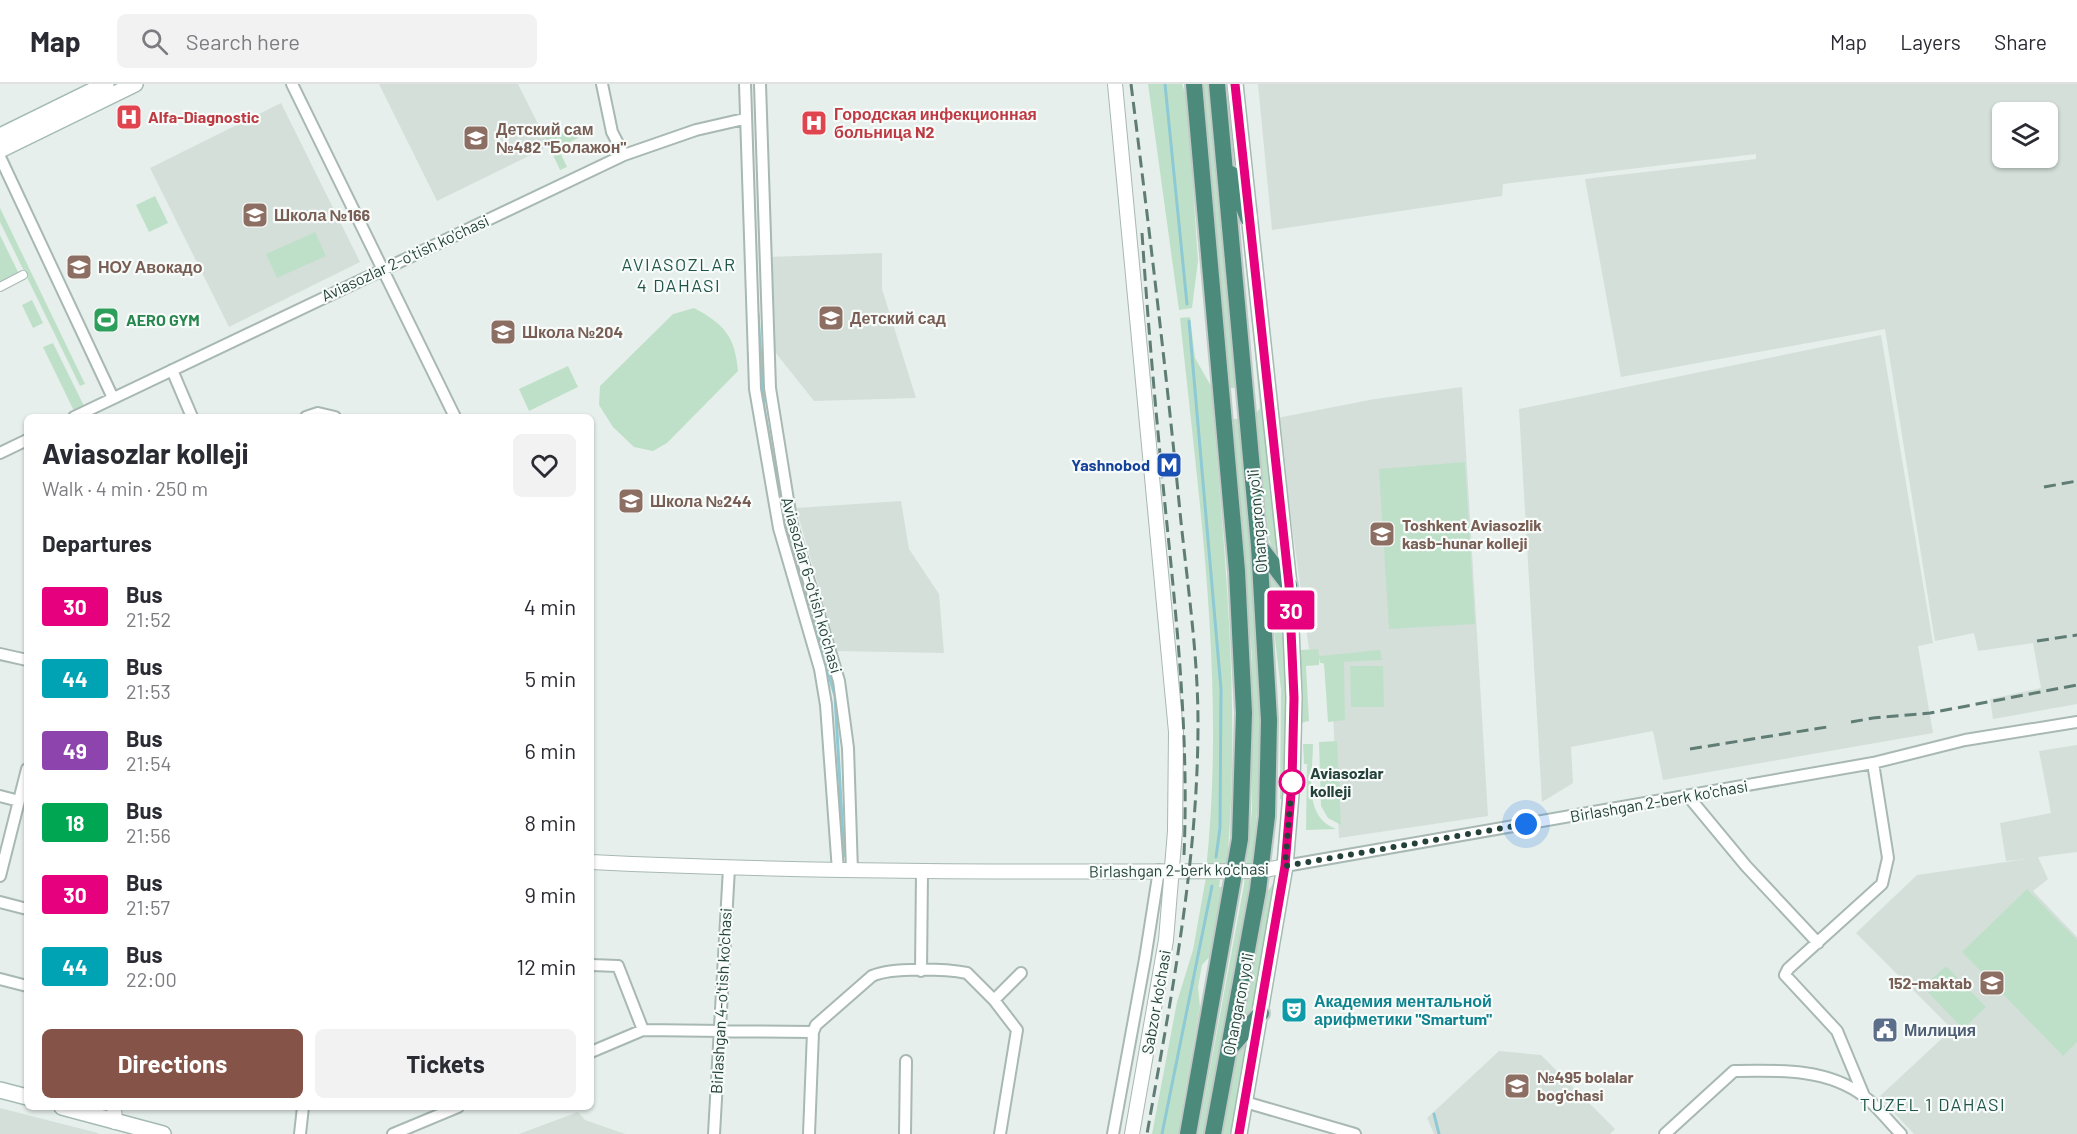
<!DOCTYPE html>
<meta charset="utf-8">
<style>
body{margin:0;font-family:Barlow,sans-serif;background:#f2f2f3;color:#2b2b33;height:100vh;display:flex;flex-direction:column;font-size:22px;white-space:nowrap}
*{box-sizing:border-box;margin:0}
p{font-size:20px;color:#7c7c81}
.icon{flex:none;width:33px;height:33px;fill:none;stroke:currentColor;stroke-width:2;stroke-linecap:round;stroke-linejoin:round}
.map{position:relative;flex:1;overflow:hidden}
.panel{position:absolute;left:24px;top:330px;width:570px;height:696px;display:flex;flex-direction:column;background:#fff;border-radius:9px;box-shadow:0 2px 4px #0004}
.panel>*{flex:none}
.badge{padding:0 12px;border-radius:4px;font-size:21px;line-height:39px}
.fabs{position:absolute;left:1992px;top:18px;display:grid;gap:12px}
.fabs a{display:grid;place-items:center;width:66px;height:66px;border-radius:9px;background:#fff;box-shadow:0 2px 4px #0004;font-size:30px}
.you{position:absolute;width:30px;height:30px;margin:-15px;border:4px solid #fff;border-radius:50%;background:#1a73e8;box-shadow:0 0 0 9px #1a73e833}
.map>.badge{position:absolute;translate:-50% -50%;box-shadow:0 0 0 3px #fff}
h2{padding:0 18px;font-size:22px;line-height:54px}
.round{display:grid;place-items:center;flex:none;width:63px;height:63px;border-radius:9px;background:#f2f2f3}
.summary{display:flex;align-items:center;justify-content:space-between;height:102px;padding:0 18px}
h1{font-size:28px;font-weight:700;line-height:45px}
.button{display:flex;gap:12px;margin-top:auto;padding:12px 18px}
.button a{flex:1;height:69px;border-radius:9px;background:#855347;color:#fff;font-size:24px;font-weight:700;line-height:69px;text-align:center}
.button a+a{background:#f2f2f3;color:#2b2b33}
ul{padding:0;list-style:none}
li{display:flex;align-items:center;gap:18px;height:72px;padding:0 18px}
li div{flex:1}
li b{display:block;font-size:22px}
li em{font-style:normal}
li .badge{min-width:66px;font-weight:700;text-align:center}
header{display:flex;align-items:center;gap:36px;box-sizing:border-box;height:84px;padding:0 30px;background:#fff;border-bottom:2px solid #e1e1e2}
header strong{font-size:28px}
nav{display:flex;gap:33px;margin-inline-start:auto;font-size:21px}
.search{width:420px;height:54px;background:#f2f2f3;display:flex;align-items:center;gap:15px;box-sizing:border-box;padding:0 21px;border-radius:9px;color:#7c7c81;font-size:22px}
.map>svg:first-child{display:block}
</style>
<header>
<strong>Map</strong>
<div class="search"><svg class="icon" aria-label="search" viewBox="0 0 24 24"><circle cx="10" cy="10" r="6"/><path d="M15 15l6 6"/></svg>Search here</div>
<nav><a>Map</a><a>Layers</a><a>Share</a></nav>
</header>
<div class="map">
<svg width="2077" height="1050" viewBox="0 0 2077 1050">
<rect width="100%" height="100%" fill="#e6efeb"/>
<path fill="#d4dfda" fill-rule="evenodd" d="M379,0H518L549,62L437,117Z
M1258,0H2077V620L1993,635L1990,615L2041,604L2033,559L1978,567L1974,549L1935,557L1885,245L1621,293L1585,95L1756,75V70L1503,100L1502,112L1272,146ZM2002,28H2048V74H2002Z
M281,19L360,178L229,243L150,84Z
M882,169V205L916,314L814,317L771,263L768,173Z
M1881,251L1933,559L1918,562L1933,649L1663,696L1653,647L1571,663L1573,699L1542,718L1519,325Z
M1462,303L1488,732L1339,754L1331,588L1309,565L1277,334L1375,315Z
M901,417L909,465L939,510L944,569L837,567L796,424Z
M2077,661V768L2038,773L2048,795L2033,807L2077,853V1050H1914L1879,1013L1952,945L1856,849L1917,791L2026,775L2006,777L2000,739L2051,729L2039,667Z
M1499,967L1541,971L1615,1045L1610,1050H1434L1427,1034Z
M0,1024L98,1049V1050H0Z
M578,1028L585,1036L625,1050H519Z"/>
<path fill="#bfe0c8" d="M1148,0H1182L1187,14L1198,177L1192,224L1179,226Z
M1202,0H1207L1235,304H1229Z
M554,41L558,51L573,43L578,54L558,64L567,83L560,86L542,47Z
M155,112L168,139L149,148L136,121Z
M0,124L85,300L80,302L0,138Z
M1242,131L1280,476C1258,453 1258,365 1255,331L1260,324Z
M315,148L326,172L277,194L266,170Z
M0,151L19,190L0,199Z
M32,216L43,239L33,244L22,221Z
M694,224C724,240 735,252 738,287L667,359L653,367L634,363L613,343L599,321L600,302L673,230Z
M1190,233L1195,274L1211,302C1224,464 1242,626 1226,789L1206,786C1226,601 1199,418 1180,234Z
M53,259L84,322L74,327L43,263Z
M568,282L578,303L529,327L519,305Z
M1232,335H1238C1249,465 1266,598 1257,728C1249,837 1223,944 1204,1050H1198L1244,801L1252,726V573Z
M1465,378L1475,540L1389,545L1379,385Z
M1267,487L1284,502L1287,578L1284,715H1280L1281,606Z
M1318,565L1319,572L1380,566L1382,576L1344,578L1345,636L1328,638L1324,579H1320L1319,572V581L1306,582L1309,637L1301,639V566Z
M1383,582L1384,623H1351L1350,582Z
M1337,657L1341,741L1328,734L1321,722L1319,658Z
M1303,660H1313C1313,691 1302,732 1336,745L1306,746L1307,680H1304Z
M1206,793L1220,796L1219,803H1226L1213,869L1202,881L1198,903L1200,923L1178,1050H1152L1177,918L1193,866Z
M1278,794L1255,929L1240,943L1266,809Z
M2027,805L2077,856V958L2063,972L1962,868Z
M1946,882L1986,923L1963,945L1923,903Z
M1253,949L1234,1050H1221L1237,962Z"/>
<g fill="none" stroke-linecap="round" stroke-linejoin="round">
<path stroke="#8ec9d4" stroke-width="3" d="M1165,0L1187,220
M758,230L764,323L782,429L835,612L844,772
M1189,237L1221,605L1220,744L1216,773
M1434,1030L1439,1050
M1162,1050L1212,802"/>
<g stroke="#a8b8b2" stroke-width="10">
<path id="pedestrian" d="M0,203L23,191"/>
</g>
<g stroke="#a8b8b2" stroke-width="14">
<path id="minor" d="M292,0L455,333
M602,0L612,48L624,71
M745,0L755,305L779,444L820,585L826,621L838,787
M760,0L770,304L792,441L839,597L848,664L852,787
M0,73L113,314
M172,286L192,333
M74,333L624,71L696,46L744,35
M306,333L318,329L335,333
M0,369L27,356
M0,570L27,576
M0,712L19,717
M1688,712L1746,782L1818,859
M1285,782L1873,679L1965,656L2077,638
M0,792L27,685
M0,818L27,825
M591,881L618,882L643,946
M921,887L922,788
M0,895L27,902
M994,916L1021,889
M591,968L643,946L813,948
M1864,1012L1837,947L1785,891L1788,885L1882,800L1888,774L1873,679
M1245,1018L1355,1050
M300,1050L303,1023
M393,1050L458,1023
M714,1050L729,784
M809,1050L813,948L816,941L872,892C892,883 945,885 967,889L994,916L1017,946L1000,1050
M905,1050L906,977
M1113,1050L1145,875L1159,786
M1665,1050L1734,987C1777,986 1829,984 1865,1013C1878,1023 1889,1038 1901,1050"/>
</g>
<g stroke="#a8b8b2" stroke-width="16">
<path id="tertiary" d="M1115,0L1176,648L1175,747L1166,856L1132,1050
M591,778C814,789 1037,788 1261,787L1285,782
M114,1023L115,1038"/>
</g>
<g stroke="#a4bbb3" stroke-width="18">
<path id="secondary" d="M1235,0L1289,501L1294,613L1292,698L1285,782L1239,1050
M0,52L106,0
M0,66L135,0
M0,1006L27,1013
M62,1023L163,1050"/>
</g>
<g stroke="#c2cac8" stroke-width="20">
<path id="trunk" d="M1231,90L1248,134
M1259,462L1289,501
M1230,964L1261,929
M1188,1050L1240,755L1244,629L1237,487L1194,0
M1213,1050L1258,806L1267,732L1269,636L1259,462L1217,0"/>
</g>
<use href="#pedestrian" stroke="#fff" stroke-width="8"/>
<use href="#minor" stroke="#fff" stroke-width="10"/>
<use href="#tertiary" stroke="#fff" stroke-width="14"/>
<use href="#secondary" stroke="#fff" stroke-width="15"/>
<use href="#trunk" stroke="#4c8a7c" stroke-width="16"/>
<path stroke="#5f7d75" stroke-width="3" stroke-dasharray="12 6" stroke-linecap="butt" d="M1131,0C1149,143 1166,285 1180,428C1187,498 1198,569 1198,639C1198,779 1171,913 1147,1050
M1142,149C1148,240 1156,331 1165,421C1177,539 1189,653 1184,771
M2044,403L2077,397
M2037,557L2077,551
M1851,638L1873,634L1930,629L2077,601
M1690,665L1827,643"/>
</g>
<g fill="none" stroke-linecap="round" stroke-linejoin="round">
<g stroke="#fff" stroke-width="14">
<path id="line" d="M1235,0L1289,501L1294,614L1292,698L1285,782L1239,1050"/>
</g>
<use href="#line" stroke="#e6007e" stroke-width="9"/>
<path stroke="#24423a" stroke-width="6" stroke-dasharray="0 10.8" d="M1292,698L1285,782L1526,740"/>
</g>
<defs>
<g id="hospital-square" transform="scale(1.35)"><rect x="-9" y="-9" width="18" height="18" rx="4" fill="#e0444e" stroke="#f7fbf9"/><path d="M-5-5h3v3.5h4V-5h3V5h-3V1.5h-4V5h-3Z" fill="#fff"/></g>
<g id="school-square" transform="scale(1.35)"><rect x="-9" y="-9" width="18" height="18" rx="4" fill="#8d6e63" stroke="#f7fbf9"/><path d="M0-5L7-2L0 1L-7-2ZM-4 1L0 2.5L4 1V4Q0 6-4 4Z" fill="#fff"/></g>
<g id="stadium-square" transform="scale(1.35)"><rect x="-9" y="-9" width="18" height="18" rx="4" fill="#2e9e5b" stroke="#f7fbf9"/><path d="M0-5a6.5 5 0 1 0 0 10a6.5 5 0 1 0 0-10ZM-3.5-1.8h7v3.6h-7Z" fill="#fff"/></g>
<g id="metro-square" transform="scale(1.35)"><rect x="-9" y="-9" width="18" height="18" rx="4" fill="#1a4fb4" stroke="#f7fbf9"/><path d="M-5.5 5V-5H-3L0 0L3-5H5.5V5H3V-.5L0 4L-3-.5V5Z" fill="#fff"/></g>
<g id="university-square" transform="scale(1.35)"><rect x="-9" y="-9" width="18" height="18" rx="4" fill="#8d6e63" stroke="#f7fbf9"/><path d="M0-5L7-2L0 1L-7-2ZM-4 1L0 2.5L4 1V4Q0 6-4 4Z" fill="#fff"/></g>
<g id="theatre-square" transform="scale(1.35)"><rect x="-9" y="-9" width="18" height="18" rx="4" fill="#0f9aa8" stroke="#f7fbf9"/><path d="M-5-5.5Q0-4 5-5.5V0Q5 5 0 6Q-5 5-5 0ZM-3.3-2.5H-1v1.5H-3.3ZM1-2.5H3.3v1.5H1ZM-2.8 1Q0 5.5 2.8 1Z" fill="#fff"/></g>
<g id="civic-square" transform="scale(1.35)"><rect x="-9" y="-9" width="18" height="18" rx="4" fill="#5c6f8a" stroke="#f7fbf9"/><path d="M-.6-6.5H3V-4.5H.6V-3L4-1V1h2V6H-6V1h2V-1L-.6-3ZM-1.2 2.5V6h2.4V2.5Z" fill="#fff"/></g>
</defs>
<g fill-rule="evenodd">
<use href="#hospital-square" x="129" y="33"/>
<use href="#hospital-square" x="814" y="39"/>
<use href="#school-square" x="476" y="54"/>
<use href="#school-square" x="255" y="131"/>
<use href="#school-square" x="79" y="183"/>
<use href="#school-square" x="831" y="234"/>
<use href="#stadium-square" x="106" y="236"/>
<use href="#school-square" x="503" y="248"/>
<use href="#metro-square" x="1169" y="381"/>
<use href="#school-square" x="631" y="417"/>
<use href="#university-square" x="1382" y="450"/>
<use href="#school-square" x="1992" y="899"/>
<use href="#theatre-square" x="1294" y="926"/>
<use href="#civic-square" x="1885" y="946"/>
<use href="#school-square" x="1517" y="1002"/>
</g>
<circle fill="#fff" stroke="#e6007e" stroke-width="3" cx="1292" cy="698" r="12"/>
<g text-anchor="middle" stroke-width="4.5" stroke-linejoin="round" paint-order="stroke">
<g font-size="16" font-weight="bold" fill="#be3a42" stroke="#f7fbf9" text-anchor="start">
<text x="834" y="36">Городская инфекционная<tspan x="834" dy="18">больница N2</tspan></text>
<text x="148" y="39">Alfa-Diagnostic</text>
</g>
<g font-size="16" font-weight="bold" fill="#785e54" stroke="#f7fbf9" text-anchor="start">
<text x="496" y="51">Детский сам<tspan x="496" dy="18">№482 "Болажон"</tspan></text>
<text x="274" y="137">Школа №166</text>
<text x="98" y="189">НОУ Авокадо</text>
<text x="850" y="240">Детский сад</text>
<text x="522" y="254">Школа №204</text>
<text x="650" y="423">Школа №244</text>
<text x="1402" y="447">Toshkent Aviasozlik<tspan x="1402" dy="18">kasb-hunar kolleji</tspan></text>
<text x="1972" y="905" text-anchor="end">152-maktab</text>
<text x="1537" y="999">№495 bolalar<tspan x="1537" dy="18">bog'chasi</tspan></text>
</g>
<g font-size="16" fill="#24423a" stroke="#f7fbf9">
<text transform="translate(405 174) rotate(-25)" y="6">Aviasozlar 2-o'tish ko'chasi</text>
<text transform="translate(1257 437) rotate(-95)" y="6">Ohangaron yoʻli</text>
<text transform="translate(812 501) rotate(74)" y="6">Aviasozlar 6-o'tish ko'chasi</text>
<text transform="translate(1659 717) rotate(-10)" y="6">Birlashgan 2-berk ko'chasi</text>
<text transform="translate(1179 786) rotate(-1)" y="6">Birlashgan 2-berk ko'chasi</text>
<text transform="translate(721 917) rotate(-87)" y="6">Birlashgan 4-o'tish ko'chasi</text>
<text transform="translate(1156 918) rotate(-80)" y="6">Sabzor ko'chasi</text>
<text transform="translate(1238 920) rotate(-79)" y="6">Ohangaron yoʻli</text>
</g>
<g font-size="16" font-weight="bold" fill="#27864d" stroke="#f7fbf9" text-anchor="start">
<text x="126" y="242">AERO GYM</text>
</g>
<g font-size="16" font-weight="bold" fill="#164399" stroke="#f7fbf9" text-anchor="end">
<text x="1150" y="387">Yashnobod</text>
</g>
<g font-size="16" font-weight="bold" fill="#24423a" stroke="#f7fbf9" text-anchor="start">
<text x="1310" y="695">Aviasozlar<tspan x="1310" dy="18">kolleji</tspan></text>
</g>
<g font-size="16" font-weight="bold" fill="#0d838f" stroke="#f7fbf9" text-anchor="start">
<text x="1314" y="923">Академия ментальной<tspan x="1314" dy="18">арифметики "Smartum"</tspan></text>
</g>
<g font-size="16" font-weight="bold" fill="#4e5e75" stroke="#f7fbf9" text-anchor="start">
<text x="1904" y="952">Милиция</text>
</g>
<g font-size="18" letter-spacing="1.5" fill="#1f5548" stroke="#f7fbf9">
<text x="679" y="187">AVIASOZLAR<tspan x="679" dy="21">4 DAHASI</tspan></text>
<text x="1933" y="1027">TUZEL 1 DAHASI</text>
</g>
</g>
</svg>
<div class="fabs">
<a><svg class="icon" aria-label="layers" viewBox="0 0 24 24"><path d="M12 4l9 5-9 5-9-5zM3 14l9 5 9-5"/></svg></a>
</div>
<div class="you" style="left:1526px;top:740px"></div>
<b class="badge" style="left:1291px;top:526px;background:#e6007e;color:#fff">30</b>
<section class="panel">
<div class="summary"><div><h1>Aviasozlar kolleji</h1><p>Walk · 4 min · 250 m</p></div><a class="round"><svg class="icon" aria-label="heart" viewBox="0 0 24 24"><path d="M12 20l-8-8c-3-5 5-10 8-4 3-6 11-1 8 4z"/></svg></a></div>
<h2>Departures</h2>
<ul>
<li><span class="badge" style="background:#e6007e;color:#fff">30</span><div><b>Bus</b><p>21:52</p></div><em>4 min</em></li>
<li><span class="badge" style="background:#00a3b4;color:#fff">44</span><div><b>Bus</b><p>21:53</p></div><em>5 min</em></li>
<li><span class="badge" style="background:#8e44ad;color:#fff">49</span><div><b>Bus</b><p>21:54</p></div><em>6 min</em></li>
<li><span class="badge" style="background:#00a651;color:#fff">18</span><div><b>Bus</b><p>21:56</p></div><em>8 min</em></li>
<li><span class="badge" style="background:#e6007e;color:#fff">30</span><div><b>Bus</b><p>21:57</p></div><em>9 min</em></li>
<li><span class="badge" style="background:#00a3b4;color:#fff">44</span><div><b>Bus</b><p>22:00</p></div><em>12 min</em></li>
</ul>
<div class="button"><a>Directions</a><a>Tickets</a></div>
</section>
</div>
